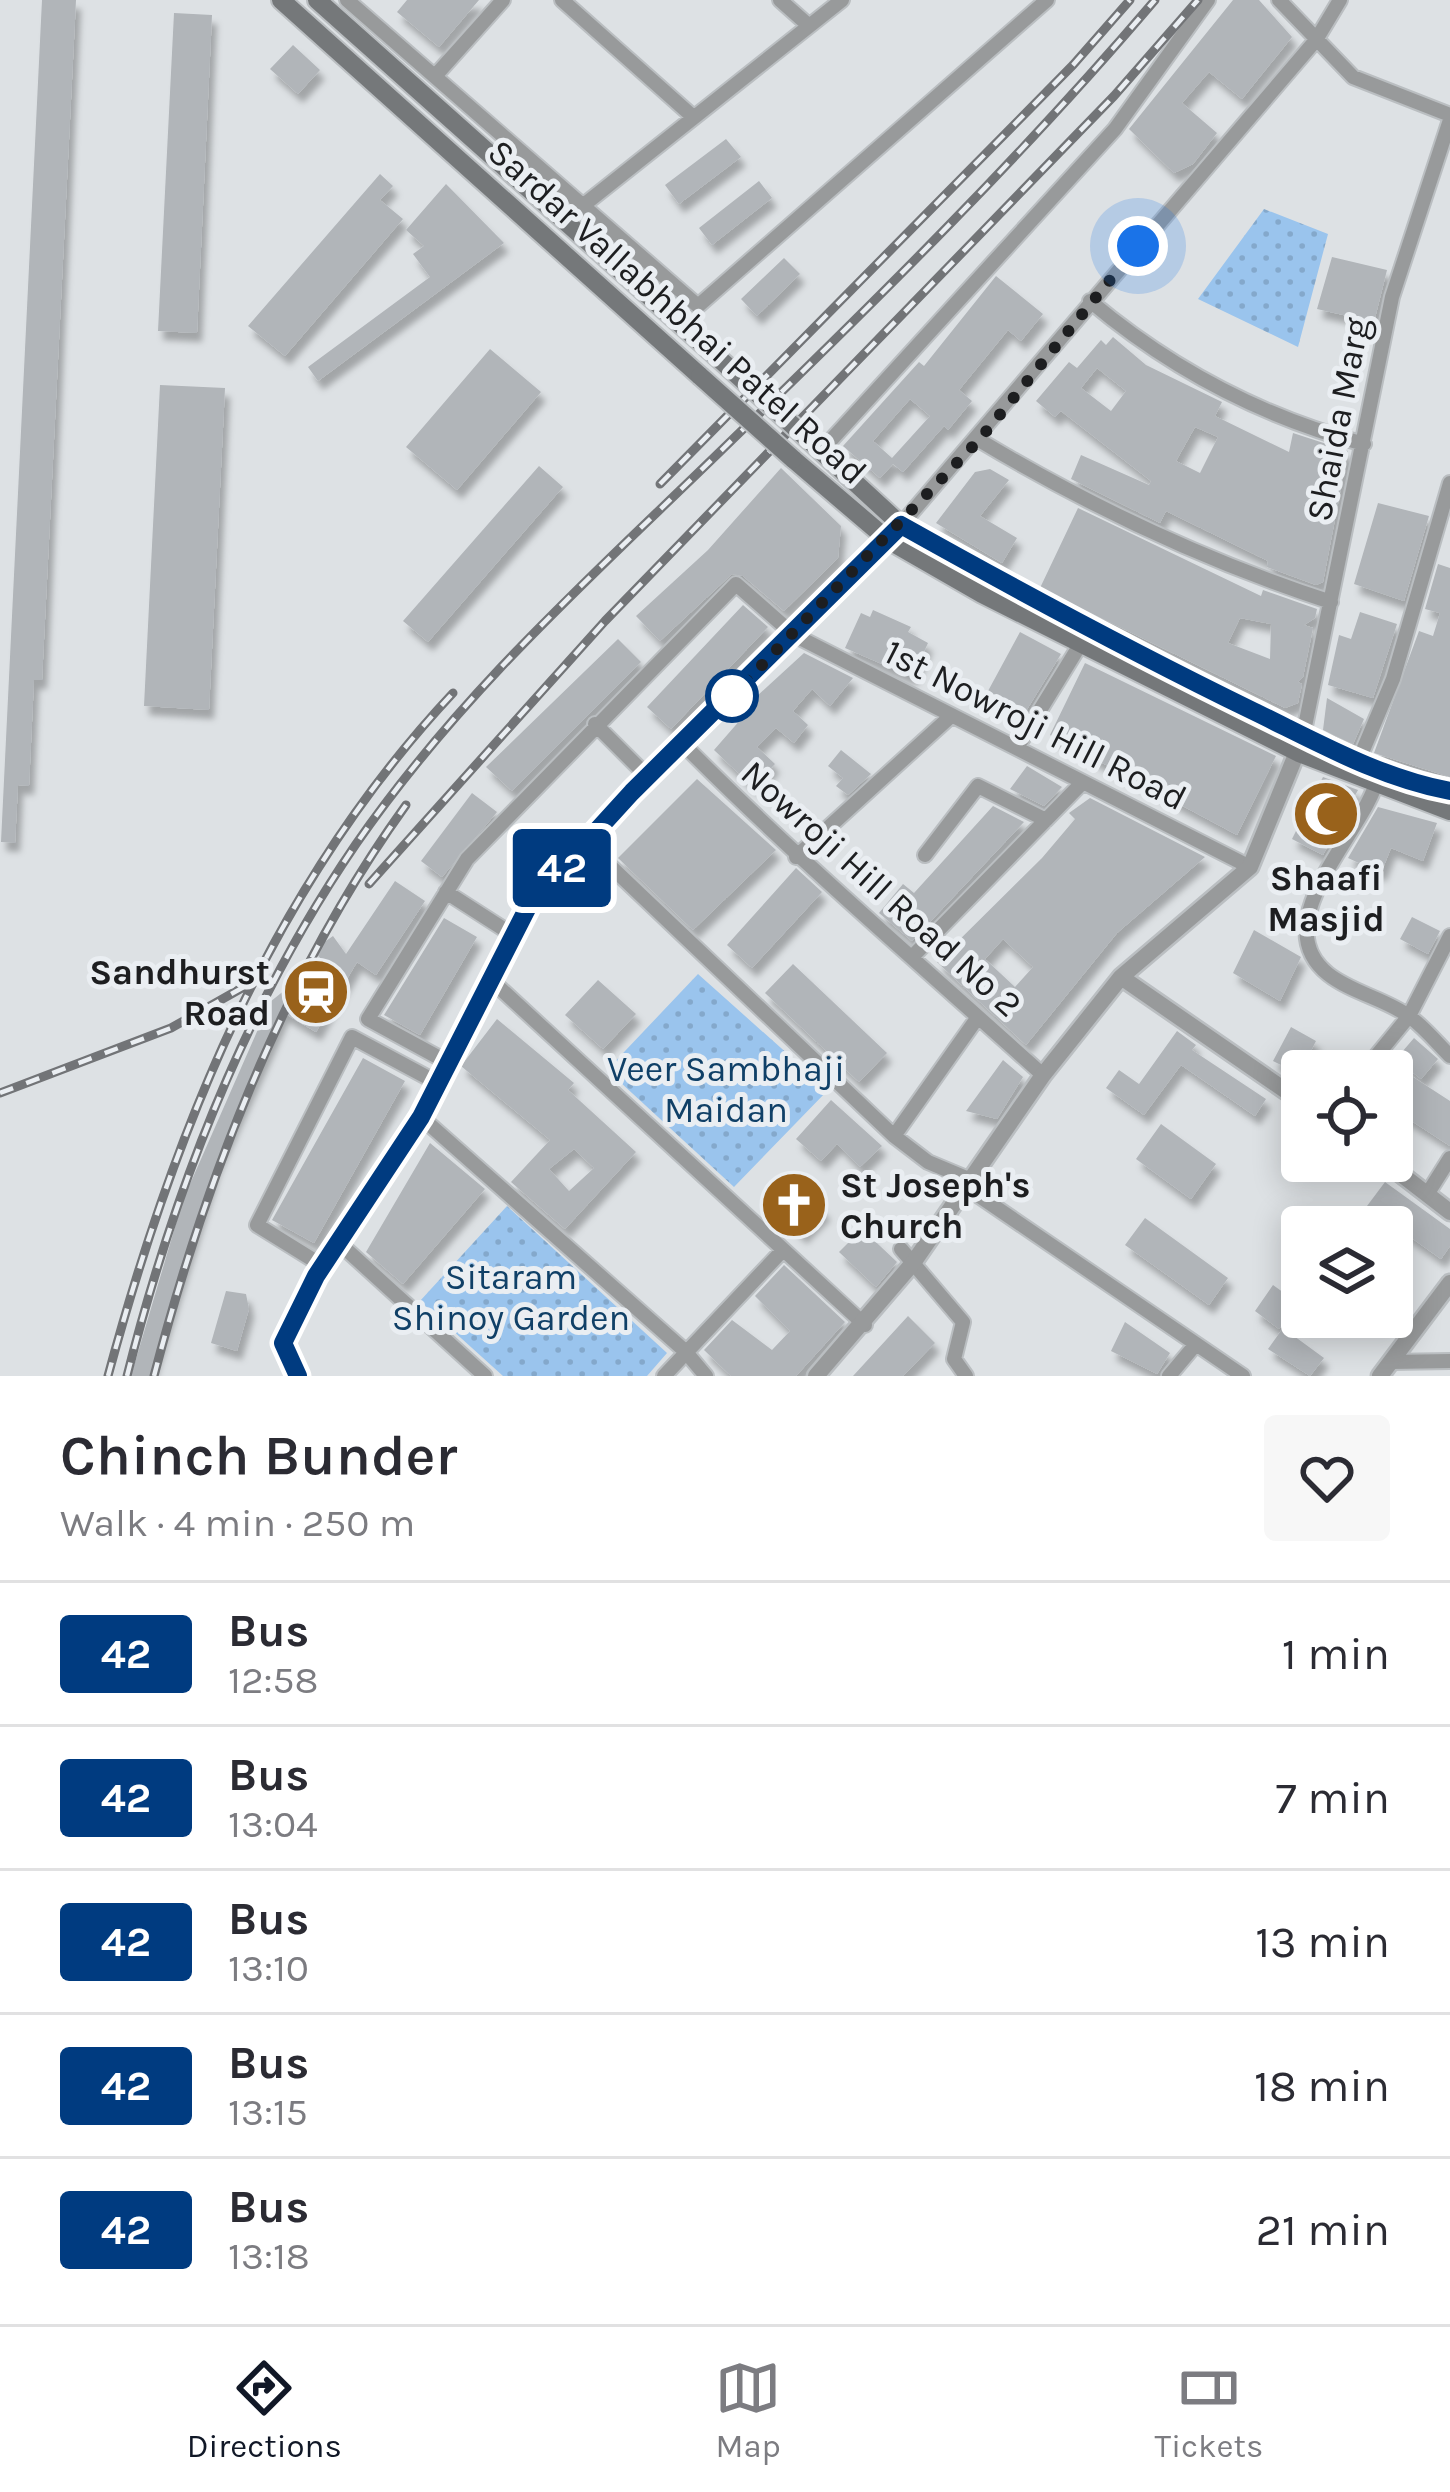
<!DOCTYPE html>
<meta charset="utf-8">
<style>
body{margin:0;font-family:Karla,sans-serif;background:#f7f7f7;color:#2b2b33;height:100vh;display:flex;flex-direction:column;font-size:45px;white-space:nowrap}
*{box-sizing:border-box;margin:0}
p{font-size:39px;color:#7c7c81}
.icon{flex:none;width:66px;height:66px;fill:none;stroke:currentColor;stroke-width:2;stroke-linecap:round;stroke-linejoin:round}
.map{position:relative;height:1376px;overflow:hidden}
.sheet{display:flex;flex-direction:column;background:#fff;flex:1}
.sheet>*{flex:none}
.badge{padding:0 24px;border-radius:9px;font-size:42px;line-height:78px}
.buttons{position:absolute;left:1281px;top:1050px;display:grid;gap:24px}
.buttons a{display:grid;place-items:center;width:132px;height:132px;border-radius:12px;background:#fff;box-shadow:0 6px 30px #0003;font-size:60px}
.you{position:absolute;width:60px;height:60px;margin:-30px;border:9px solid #fff;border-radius:50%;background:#1a73e8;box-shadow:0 0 0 18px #1a73e833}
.map>.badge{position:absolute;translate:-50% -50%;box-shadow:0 0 0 6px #fff}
.round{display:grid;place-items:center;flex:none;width:126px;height:126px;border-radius:12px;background:#f7f7f7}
.summary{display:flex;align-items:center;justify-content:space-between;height:204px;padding:0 60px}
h1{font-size:57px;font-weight:600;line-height:90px}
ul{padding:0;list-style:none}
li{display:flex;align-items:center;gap:36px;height:144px;padding:0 60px;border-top:3px solid #e1e1e2}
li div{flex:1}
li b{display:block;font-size:45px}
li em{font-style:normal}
li .badge{min-width:132px;font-weight:700;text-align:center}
.menu{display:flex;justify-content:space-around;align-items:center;height:168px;border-top:3px solid #e1e1e2;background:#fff;font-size:33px;color:#7c7c81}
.menu a{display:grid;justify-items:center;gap:6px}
.menu .on{color:#111827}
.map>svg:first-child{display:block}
</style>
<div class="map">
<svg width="1450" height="1376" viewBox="0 0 1450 1376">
<defs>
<pattern id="park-dots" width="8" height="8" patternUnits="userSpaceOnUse" patternTransform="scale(3)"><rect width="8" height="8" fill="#9ac4ed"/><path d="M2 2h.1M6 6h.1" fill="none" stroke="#84a8cb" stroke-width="1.8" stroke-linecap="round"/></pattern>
<filter id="shadow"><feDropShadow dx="5" dy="9" stdDeviation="3" flood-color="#0004"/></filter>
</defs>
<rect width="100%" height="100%" fill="#dde1e4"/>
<path fill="url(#park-dots)" d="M1264,209L1328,234L1298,347L1198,299Z
M698,974L828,1090L734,1187L607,1070Z
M507,1206L667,1353L647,1376H503L420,1301Z"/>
<path fill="#b1b5b9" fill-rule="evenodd" filter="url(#shadow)" d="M42,0H76L42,680H34L29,786L18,785L15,843L1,842Z
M407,0H479L439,47L397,12Z
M1233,0H1259L1292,37L1242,99L1209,72L1182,103L1217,133L1193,164L1174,173L1129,129Z
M174,13L212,15L197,333L158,331Z
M293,45L320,70L298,94L270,69Z
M726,139L741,157L679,204L665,185Z
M380,174L393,186L380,200L403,219L285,356L248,326Z
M759,181L772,198L712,245L699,228Z
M446,184L504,243L318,381L308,367L430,277L413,254L424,246L406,230Z
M1332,257L1387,270L1374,322L1317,309Z
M784,258L800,274L757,316L741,299Z
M996,276L1043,314L1021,341L1008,330L959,390L972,401L948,430L944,426L903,472L893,464L880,478L843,446L919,362L924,366ZM910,399L930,416L892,458L873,441Z
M1113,337L1146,365L1222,402L1215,416L1289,452L1293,433L1348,451L1323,582L1316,585L1267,567L1268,561L1166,511L1160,523L1071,479L1081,455L1149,485L1151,481L1061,411L1055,417L1036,401L1069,362L1077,368L1101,340L1106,345ZM1097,368L1126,391L1111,411L1081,388ZM1195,427L1218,437L1200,473L1176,461Z
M490,349L541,392L457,490L406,447Z
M160,385L225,388L209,710L144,706Z
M539,466L563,487L428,642L403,621Z
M781,468L841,526L838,558L784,611L743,576L732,574L660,641L636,616L708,550Z
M990,469L1009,480L980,516L1017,538L1002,563L936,523L975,472Z
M1378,503L1429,516L1404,601L1354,584Z
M1078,508L1261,596L1263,590L1317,609L1315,618L1304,625L1313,628L1303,677L1298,682L1302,684L1298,703L1285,708L1040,588ZM1240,618L1271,624L1270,659L1228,643Z
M1438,564L1450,568V777L1374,753L1419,631L1433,636L1440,613L1425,609Z
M743,605L768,627L671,729L647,707Z
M873,610L911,627L908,632L928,643L912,677L845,648L861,613L870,617Z
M1360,612L1397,624L1373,698L1328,685L1339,635L1351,639Z
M1020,632L1061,654L1026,711L988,691Z
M618,639L641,662L512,791L486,767Z
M804,653L853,678L830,706L812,689L793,711L808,725L794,743L776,728L757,747L775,764L753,787L714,750L748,711L745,707Z
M1085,663L1276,756L1237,835L1050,735Z
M1327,698L1364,719L1353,744L1323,730Z
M841,750L871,774L848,795L836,786L843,778L828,766Z
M1027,766L1062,787L1044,806L1010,789Z
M1323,777L1358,790L1323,855L1292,839Z
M697,779L776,850L693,930L618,858Z
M472,793L497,812L442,877L421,861Z
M1090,798L1205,857L1117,933L1026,1045L937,962L1042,858L1075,819L1069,813ZM1003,939L1033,967L1015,987L985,959Z
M993,806L1024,822L912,941L879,913L903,884L914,893Z
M1378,807L1437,823L1423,861L1391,848L1381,873L1348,858Z
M796,868L822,892L752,968L727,945Z
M395,881L425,901L376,975L357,962L316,1032L284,1013L216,1164L150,1376H131L183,1200L270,1002L322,960L313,950L333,936L346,954Z
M1412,917L1440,931L1428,954L1400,939Z
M444,918L477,937L420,1035L384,1015Z
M1254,930L1301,957L1280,1001L1233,973Z
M793,964L887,1053L859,1082L765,993Z
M598,980L636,1014L603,1049L565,1015Z
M497,1019L574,1083L568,1090L636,1152L565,1229L511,1182L550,1140L461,1066ZM574,1149L594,1168L569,1191L549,1169Z
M1291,1027L1316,1041L1299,1074L1273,1061Z
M1177,1031L1196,1045L1192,1050L1266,1099L1255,1116L1181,1065L1144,1115L1106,1088L1119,1070L1139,1084Z
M1414,1038L1438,1059L1421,1079L1396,1059Z
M363,1058L405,1081L314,1243L272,1220Z
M1003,1060L1023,1077L997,1119L966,1111Z
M1413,1077L1450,1101V1146L1404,1116L1392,1133V1109Z
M831,1100L882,1146L860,1167L837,1144L821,1161L796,1139Z
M1161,1124L1216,1164L1191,1199L1136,1159Z
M430,1143L485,1189L403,1284L366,1252Z
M785,1173L826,1211L802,1235L762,1198Z
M1385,1182L1450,1229V1246L1441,1259L1367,1206Z
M1145,1218L1228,1278L1209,1305L1125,1245Z
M862,1229L897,1262L876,1287L839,1252Z
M784,1265L845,1322L796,1376H731L704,1350L732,1320L772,1350L790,1331L755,1296Z
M1273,1285L1298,1303L1279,1329L1255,1311Z
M226,1291L246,1294L249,1309L237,1351L211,1343Z
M908,1316L935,1343L903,1376H853Z
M1125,1322L1170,1353L1157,1374L1111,1351Z
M1283,1328L1324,1358L1310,1376L1268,1349Z"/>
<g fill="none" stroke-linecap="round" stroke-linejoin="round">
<g stroke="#babec1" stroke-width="18">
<path id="minor" d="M347,0L698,306L1047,0
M562,0L691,115
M780,0L807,24
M1279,0L1353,77L1450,115
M436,75L503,0
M585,204L842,0
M1090,301C1171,369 1262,417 1364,444
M979,440C1089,506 1208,562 1331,602
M822,450L1115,129L1208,0
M901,525L1316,40L1340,0
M595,724L648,777
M1303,736L1392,297L1450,120
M683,744C798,860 922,966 1043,1075
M1018,746L1083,640
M1358,762L1393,679L1450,483
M1378,776C1368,829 1262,921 1328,974C1352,993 1386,999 1410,1017C1425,1028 1437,1043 1450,1056
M585,842L894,1136L928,1162L971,1180
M925,855L978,786L1046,820
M796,857L951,716
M446,892L513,935
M914,955L1083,782
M490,979L865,1325
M447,1062L368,1019L467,859L736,584L794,635L1250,867
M1364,1071L1409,1016L1450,936
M421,1117L685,1351L706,1376
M894,1136L978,1017
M966,1187L1243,1376
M1428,1193L1450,1158
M338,1242L485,1376
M901,1249L963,1322L954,1359L966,1376
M323,1266L257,1225L352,1037L436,1082
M1391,1362L1450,1361
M664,1376L783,1250
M1169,1376L1196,1344"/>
</g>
<g stroke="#babec1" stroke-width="21">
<path id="tertiary" d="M1121,977L1302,1102
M1384,1161L1450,1212
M298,1376L283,1343L316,1276L421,1117L529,905L632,792L896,530
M816,1376L913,1263L1043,1075L1121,977L1250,867L1302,740
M1380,1376L1450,1283"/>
</g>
<g stroke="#babec1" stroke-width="22">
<path id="secondary" d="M281,0L700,376
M317,0L715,355
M810,441L901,525L1086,629L1358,762L1450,791
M793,459L888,540L982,594L1299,753L1450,811"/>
</g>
<use href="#minor" stroke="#989a9b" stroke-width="14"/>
<use href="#tertiary" stroke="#989a9b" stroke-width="16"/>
<use href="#secondary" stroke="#75787a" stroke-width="18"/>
<g stroke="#727477" stroke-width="9">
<path id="rail" d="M660,484L1073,65L1130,0
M369,884L605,621L1114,96L1198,0
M0,1093L171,1028L249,984
M108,1376C175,1127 274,884 453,693
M127,1376C174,1190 247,1003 356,844C465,687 598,571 733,439C878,299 1024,154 1155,0
M154,1376C206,1177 285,973 406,805"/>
</g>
<use href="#rail" stroke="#eaeef2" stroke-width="4.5" stroke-dasharray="14" stroke-linecap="butt"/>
<g stroke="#babec1" stroke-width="22" stroke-linecap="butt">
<path id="secondary-bridge" d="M715,355L810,441
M700,376L793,459"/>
</g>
<use href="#secondary-bridge" stroke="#75787a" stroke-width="18"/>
</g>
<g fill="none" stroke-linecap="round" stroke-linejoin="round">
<g stroke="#fff" stroke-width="27">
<path id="line" d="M298,1376L283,1343L316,1276L421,1117L529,905L632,792L901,525C1017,590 1134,653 1253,711C1317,742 1380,778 1450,791"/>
</g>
<use href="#line" stroke="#003b80" stroke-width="18"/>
<path stroke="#1d1e20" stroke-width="12" stroke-dasharray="0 21.6" d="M732,696L979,440L1138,246"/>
</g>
<defs>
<g id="mosque-disc" transform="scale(3.45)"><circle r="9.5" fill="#99621b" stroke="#eaeef2"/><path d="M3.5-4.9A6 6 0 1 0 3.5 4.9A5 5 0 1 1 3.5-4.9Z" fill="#fff"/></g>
<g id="station-disc" transform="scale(3.45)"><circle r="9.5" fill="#99621b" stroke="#eaeef2"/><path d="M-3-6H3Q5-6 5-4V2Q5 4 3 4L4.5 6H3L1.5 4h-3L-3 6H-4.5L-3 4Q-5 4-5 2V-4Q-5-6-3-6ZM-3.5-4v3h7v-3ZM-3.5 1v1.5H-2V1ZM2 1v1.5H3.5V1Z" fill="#fff"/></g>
<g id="church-disc" transform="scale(3.45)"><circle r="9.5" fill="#99621b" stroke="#eaeef2"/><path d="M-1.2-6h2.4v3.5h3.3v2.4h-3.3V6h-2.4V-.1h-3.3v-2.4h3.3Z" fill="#fff"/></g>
</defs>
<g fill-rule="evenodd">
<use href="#mosque-disc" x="1326" y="814"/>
<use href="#station-disc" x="316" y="992"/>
<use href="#church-disc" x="794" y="1205"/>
</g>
<circle fill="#fff" stroke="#003b80" stroke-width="6" cx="732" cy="696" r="24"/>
<g text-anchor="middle" stroke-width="10" stroke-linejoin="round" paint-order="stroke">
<g font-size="36" fill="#1d1e20" stroke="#eaeef2">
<text transform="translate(678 311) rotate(42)" y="13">Sardar Vallabhbhai Patel Road</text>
<text transform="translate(1337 419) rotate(-79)" y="13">Shaida Marg</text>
<text transform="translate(1036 724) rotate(27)" y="13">1st Nowroji Hill Road</text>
<text transform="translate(882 888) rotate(42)" y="13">Nowroji Hill Road No 2</text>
</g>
<g font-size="36" font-weight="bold" fill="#1d1e20" stroke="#eaeef2">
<text x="1326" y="890">Shaafi<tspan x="1326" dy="41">Masjid</tspan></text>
<text x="270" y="984" text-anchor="end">Sandhurst<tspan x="270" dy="41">Road</tspan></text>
<text x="840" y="1197" text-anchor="start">St Joseph's<tspan x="840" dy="41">Church</tspan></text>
</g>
<g font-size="36" fill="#104067" stroke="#eaeef2">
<text x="726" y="1081">Veer Sambhaji<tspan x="726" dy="41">Maidan</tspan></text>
<text x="511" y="1289">Sitaram<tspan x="511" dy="41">Shinoy Garden</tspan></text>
</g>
</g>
</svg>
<div class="buttons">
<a><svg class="icon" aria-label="locate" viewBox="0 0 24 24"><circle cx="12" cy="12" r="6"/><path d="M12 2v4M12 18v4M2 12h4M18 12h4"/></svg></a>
<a><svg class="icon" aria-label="layers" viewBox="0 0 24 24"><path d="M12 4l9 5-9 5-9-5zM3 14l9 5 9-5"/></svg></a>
</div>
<div class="you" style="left:1138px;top:246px"></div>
<b class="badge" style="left:562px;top:868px;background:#003b80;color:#fff">42</b>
</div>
<section class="sheet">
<div class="summary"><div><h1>Chinch Bunder</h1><p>Walk · 4 min · 250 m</p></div><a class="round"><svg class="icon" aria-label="heart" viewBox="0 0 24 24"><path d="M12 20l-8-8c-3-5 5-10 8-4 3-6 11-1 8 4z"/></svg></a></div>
<ul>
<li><span class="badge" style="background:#003b80;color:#fff">42</span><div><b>Bus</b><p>12:58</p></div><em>1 min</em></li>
<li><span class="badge" style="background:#003b80;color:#fff">42</span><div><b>Bus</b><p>13:04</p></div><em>7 min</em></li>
<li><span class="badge" style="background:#003b80;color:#fff">42</span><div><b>Bus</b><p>13:10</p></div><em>13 min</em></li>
<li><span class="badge" style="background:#003b80;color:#fff">42</span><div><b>Bus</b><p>13:15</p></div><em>18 min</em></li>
<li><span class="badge" style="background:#003b80;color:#fff">42</span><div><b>Bus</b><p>13:18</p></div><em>21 min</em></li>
</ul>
</section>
<nav class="menu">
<a class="on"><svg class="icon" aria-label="directions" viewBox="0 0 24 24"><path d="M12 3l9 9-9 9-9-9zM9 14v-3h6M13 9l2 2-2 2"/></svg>Directions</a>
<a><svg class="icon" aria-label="map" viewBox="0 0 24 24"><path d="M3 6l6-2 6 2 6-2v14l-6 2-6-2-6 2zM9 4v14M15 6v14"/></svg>Map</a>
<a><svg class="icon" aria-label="tickets" viewBox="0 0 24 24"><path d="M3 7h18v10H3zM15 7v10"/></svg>Tickets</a>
</nav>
